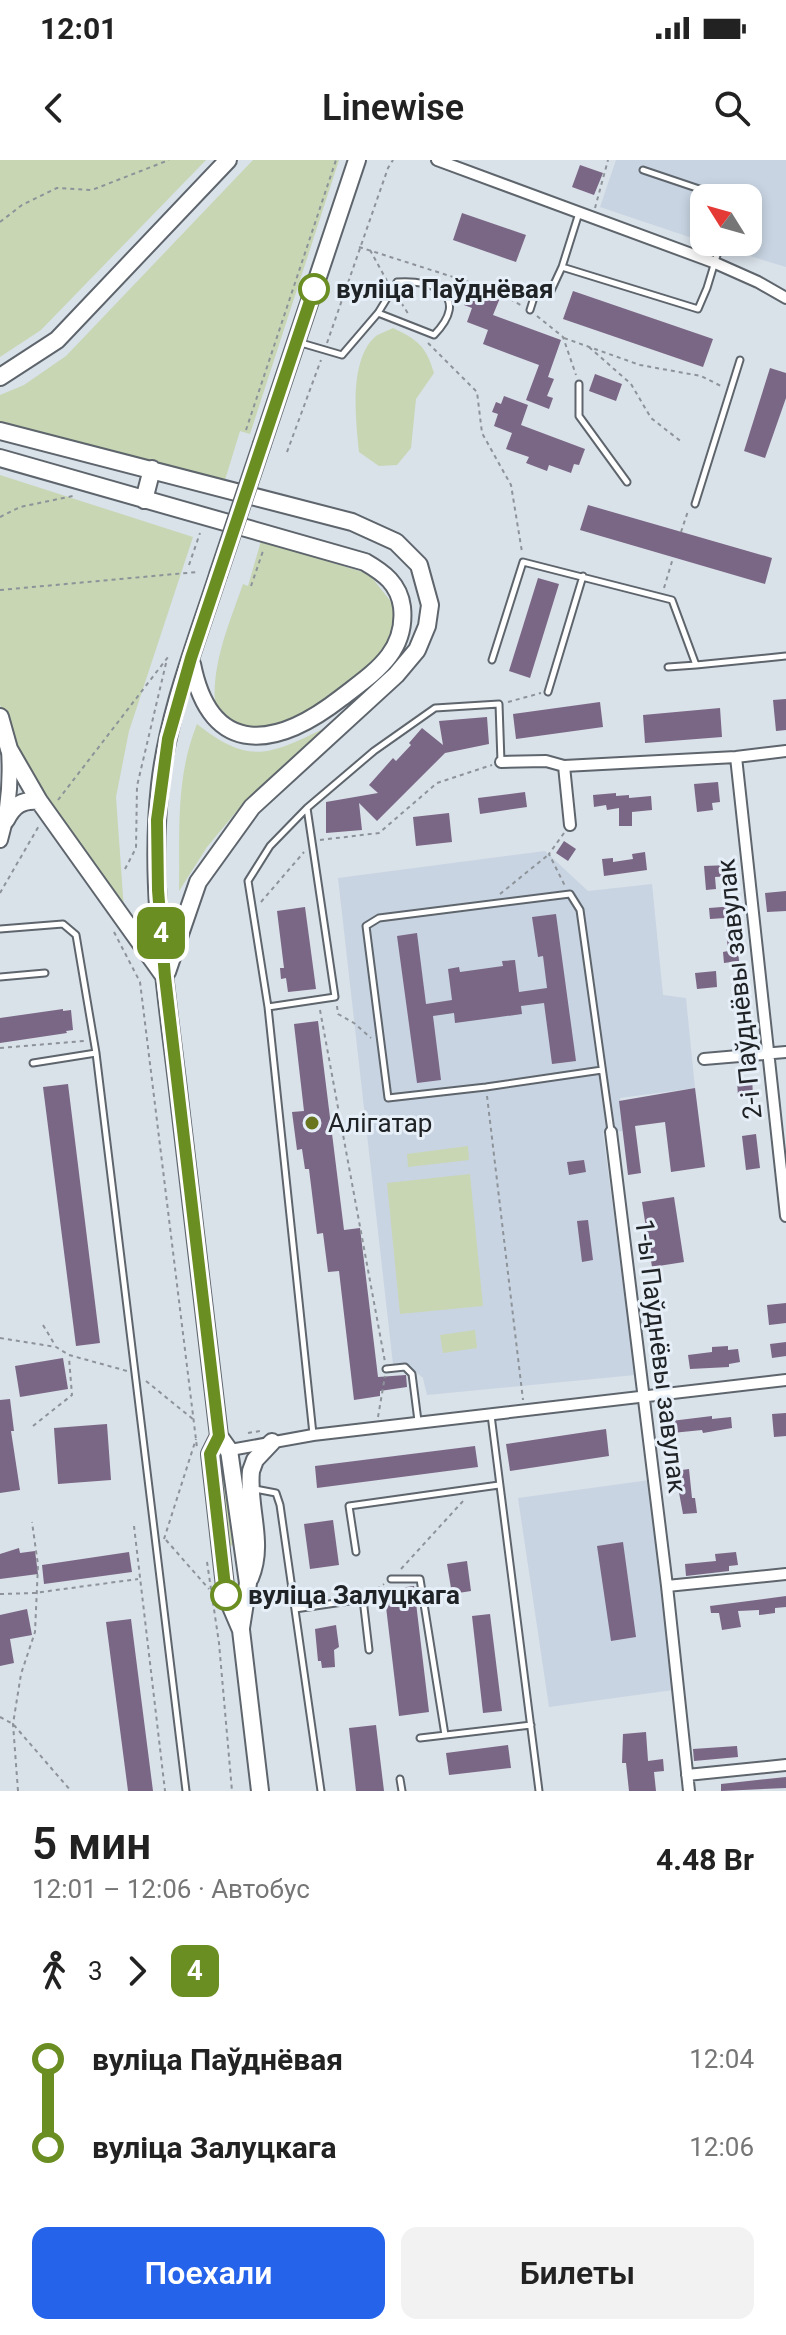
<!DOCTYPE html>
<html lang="ru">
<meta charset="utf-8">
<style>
body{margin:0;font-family:Roboto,sans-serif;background:#f2f2f2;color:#222;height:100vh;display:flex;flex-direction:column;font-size:30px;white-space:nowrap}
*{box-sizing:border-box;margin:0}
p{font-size:26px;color:#767676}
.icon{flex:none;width:44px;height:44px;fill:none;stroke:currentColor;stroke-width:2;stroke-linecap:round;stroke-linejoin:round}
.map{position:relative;height:1631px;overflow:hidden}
.side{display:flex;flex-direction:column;background:#fff;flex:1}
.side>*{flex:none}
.badge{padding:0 16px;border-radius:12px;font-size:28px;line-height:52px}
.needle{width:52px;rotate:307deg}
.buttons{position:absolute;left:690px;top:24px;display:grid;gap:16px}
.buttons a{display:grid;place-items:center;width:72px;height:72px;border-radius:16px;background:#fff;box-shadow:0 4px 12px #0003;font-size:40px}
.map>.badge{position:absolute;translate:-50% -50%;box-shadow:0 0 0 4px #fff}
.legs{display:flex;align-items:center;gap:12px;height:88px;padding:0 32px;font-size:26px}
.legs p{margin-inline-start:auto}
.head{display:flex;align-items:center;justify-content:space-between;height:136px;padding:0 32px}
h1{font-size:44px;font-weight:600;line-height:60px}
.primary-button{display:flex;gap:16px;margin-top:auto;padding:16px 32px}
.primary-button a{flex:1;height:92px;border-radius:16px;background:#2563eb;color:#fff;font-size:32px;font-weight:600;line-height:92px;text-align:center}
.primary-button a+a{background:#f2f2f2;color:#222}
ul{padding:0 32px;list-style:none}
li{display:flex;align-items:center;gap:28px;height:88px;font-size:30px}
li i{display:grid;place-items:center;width:12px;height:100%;margin:0 10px;background:currentColor}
li i::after{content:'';width:20px;height:20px;margin:-10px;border:6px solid;border-radius:50%;background:#fff}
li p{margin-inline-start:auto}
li:first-child i{background:linear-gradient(#0000 50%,currentColor 0)}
li:last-child i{background:linear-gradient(currentColor 50%,#0000 0)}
.status{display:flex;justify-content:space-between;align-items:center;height:56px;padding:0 40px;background:#fff;direction:ltr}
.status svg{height:22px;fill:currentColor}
header{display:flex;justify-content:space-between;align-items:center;height:104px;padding:0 32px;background:#fff;font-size:36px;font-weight:600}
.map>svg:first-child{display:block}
</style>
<div class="status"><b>12:01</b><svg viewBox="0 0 49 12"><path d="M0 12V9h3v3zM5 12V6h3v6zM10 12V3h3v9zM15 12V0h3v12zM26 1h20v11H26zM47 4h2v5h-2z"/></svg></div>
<header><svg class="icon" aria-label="back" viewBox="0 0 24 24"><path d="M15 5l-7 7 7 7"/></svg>Linewise<svg class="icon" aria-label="search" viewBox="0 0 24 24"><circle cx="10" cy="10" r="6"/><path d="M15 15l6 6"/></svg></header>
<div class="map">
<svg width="786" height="1631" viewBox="0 0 786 1631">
<rect width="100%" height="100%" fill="#d9e1e9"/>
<path fill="#c8d4e2" d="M616,0H786V107L704,82H748V38H704V82L600,47Z
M545,691L588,731L652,724L663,835L686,838L695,928L620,938L623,971L603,973L635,1215L427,1235L423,1218L407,1204H393L338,718Z
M650,1320L673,1530L549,1547L518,1338Z"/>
<path fill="#c8d6b3" d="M0,0H206L41,170L0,197Z
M253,0H339L250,274L240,271L225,320L0,262V235L24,225L66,196Z
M393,168C418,180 426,186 434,213L416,239L411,288L397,305L379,306L359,292C356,261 348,200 376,176C380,173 388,171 393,168Z
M0,315L193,377L129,571L116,637L124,750L42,634L14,584L0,545Z
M261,381L369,414L392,443L394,464L390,483L369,510L337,536L268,572L237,566L215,543C212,503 230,461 243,424L248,426Z
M197,564C251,607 271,594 329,566L246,640L207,687L179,731C180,674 175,618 197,564Z
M468,986L469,1000L408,1007L407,994Z
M470,1014L483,1146L400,1154L387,1023Z
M475,1170L477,1188L443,1193L440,1175Z
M221,1297L225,1300L234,1385L226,1386L216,1299Z"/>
<path fill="#7a6685" d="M580,5L603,13L594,35L572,27Z
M462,53L526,75L516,102L453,80Z
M470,127L500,138L493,155L561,180L548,217L554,219L547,236L553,238L549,249L526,240L539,205L483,184L488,170L467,162L472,148L464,145Z
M573,131L713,179L703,207L563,159Z
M770,208L786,213V238L765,298L744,291Z
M595,214L622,224L616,241L589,231Z
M504,236L528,245L521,265L585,289L579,305L574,304L571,313L549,305L547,311L526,303L529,297L506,289L512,273L494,266L498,254L492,252L496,242L501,244Z
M588,345L772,398L765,424L580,370Z
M538,418L559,424L530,518L509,511Z
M786,539V570L776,571L773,540Z
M600,542L603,567L516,579L513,554Z
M720,548L722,577L645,583L643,555Z
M487,557L489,584L445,593L377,661L359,643L362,670L326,673V642L378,633L369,625L393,598L396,601L411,585L409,583L422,568L443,585L439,561Z
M718,622L720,642L712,643L713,650L697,652L694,624Z
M525,632L527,647L480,654L478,638Z
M616,633V636L629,635V638L651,636L652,650L632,652V666H619V648L607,650L606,645L594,647L593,635Z
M449,653L452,682L416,686L413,657Z
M564,681L576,689L568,701L556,693Z
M645,692L647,710L604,716L602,699L613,698V702L633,699L632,694Z
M730,705L731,716L715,717L716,729L706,730L704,706Z
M786,731V751L767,752L765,733Z
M735,746L739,801L724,803L723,792L728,791L725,758L710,759L709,748Z
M305,747L316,829L288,832L286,818L281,819L280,808H284L277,751Z
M556,754L576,901L552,904L544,843L521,846L522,854L455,863L454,853L433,856L441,920L417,923L397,776L417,773L426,844L452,840L448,809L459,807L460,812L503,806L502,801L515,800L519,832L547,828L543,796L538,797L532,757Z
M716,811L717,827L697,829L695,813Z
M63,849V851L71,850L73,870L66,871L67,873L0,883V858Z
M318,861L344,1070L360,1068L378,1217L406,1215L407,1227L380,1231V1236L354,1240L339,1111L328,1112L323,1073L317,1074L309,1009H305L302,989L297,990L292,952L304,951L294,864Z
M752,917L753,936L738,937L737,919Z
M68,924L100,1183L76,1186L43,927Z
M695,928L705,1007L671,1012L665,962L635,966L641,1013L628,1015L619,941Z
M756,974L760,1008L746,1010L742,976Z
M584,1000L586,1012L569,1015L567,1002Z
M674,1037L684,1102L652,1107L642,1042Z
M588,1060L593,1100L582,1102L577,1061Z
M786,1143V1163L769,1165L767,1145Z
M786,1182V1196L772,1198L770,1184Z
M728,1186V1190L738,1189L740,1202L729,1204V1207L690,1209L688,1195L712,1192V1187Z
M63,1198L68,1229L20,1237L15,1206Z
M10,1239L14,1271H11L20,1330L0,1333V1240Z
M786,1253V1276L774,1277L772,1254Z
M712,1256V1259L731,1257L732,1268L703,1273L702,1270L672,1273L671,1261Z
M107,1264L111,1320L58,1324L54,1268Z
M606,1269L609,1296L510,1311L506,1284Z
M475,1286L478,1307L317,1328L315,1306Z
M689,1309L692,1338H695L697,1353L683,1354L675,1311Z
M333,1360L339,1405L310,1409L304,1364Z
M623,1382L636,1477L611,1481L597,1386Z
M19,1388L20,1393L35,1391L38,1414L0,1419V1394Z
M129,1392L132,1412L44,1424L42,1405Z
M736,1392L738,1405L729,1406V1411L686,1416L685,1404L716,1401L715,1394Z
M467,1401L471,1431L452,1434L447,1404Z
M414,1426L429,1552L399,1556L384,1430Z
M786,1436V1447L775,1448V1453L759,1455V1450L738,1451L741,1467L722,1470L719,1453H711L710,1446Z
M27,1449L32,1475L10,1479L14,1503L0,1506V1455Z
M490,1454L502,1551L483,1553L472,1456Z
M131,1459L153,1631H128L106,1462Z
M336,1465L339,1487L334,1490L335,1507L322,1508L321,1501H318L315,1469Z
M376,1565L384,1631H356L349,1568Z
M646,1572L648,1601L663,1599L664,1611L654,1612L656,1631H629L626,1603H622L623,1574Z
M508,1585L511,1608L449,1615L446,1593Z
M737,1586L738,1597L694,1601L693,1589Z
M786,1617V1628L721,1631V1624Z"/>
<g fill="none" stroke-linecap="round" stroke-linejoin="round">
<g stroke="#5e656c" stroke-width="9">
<path id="lane" d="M643,10L726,38
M562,107L698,149L707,128L721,82
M530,150L536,131L549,135L562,107L579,53
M301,183L342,195L378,153L397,122C435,119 471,137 434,175L378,153
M579,224V256L627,322
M695,344L740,200
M492,500L523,402L672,440L696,505L786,496
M668,507L696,505
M548,532L583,416
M0,769L63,764L76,775L96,893L186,1631
M0,817L45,813
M268,847L248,721L270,686L307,648
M33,903L96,893
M602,910L486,927L388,938L366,766L379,758L570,734L580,750L611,971
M386,1209L405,1207L412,1214L418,1261
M491,1255L539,1631
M313,1274L268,847L335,837L307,648L374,591L435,548L499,544L501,602
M255,1329L276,1333L280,1345L321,1631
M356,1392L349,1346L499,1325
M391,1419H420L445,1575
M295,1449L363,1439L369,1490
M420,1578L531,1565
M400,1619L402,1631"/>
</g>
<g stroke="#5e656c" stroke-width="14">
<path id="street" d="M437,0L713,102L758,122L786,138
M736,597L786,1056
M501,602L546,601L564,606L736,597L786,591
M564,606L570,665
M704,899L786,892
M611,972L667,1426L689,1631
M225,1291L313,1275L786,1220
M667,1426L786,1414
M687,1615L786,1605"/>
</g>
<g stroke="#5e656c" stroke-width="18">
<path id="secondary" d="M0,680C9,650 11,621 9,590"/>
</g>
<g stroke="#5e656c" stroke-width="20">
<path id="primary" d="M0,217L57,180L228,0
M0,271L352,362L396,382L419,405L430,445L427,466L417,490L396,515L252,647L198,722L167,812
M262,284L357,0
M0,298L365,402C384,413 399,424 402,447C407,493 373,513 341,538C278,587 211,600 192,504
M144,340L152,309
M218,415C196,483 168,553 160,625C149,723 165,823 177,921C191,1039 204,1157 219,1276L210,1294L226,1435L241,1470L260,1631
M0,557L9,589L39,641L164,816
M6,660C13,646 22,639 39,641
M219,1276L229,1290L248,1423L241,1468
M250,1418C265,1383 247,1347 251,1311L255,1300L272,1282"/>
</g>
<path stroke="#8d9399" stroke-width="2" stroke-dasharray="4 4" stroke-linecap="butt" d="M595,48L608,0
M0,62L22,45L57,28L92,30L169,0
M359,87L497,131L522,146
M370,90L387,121
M397,136L409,155
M537,156L563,177L576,215
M564,178L640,205L701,216L721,226
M327,183L388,8L393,0
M428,183L477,232L482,273L511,325L522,392
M589,187L631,224L651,258L683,283
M246,270L336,0
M287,292L321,200
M0,357L20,347L73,336
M681,372L688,351
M189,405L200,373
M251,426L263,391
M664,428L673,398
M0,430L197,412
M508,542L541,533
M58,640L168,497
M564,673L549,694L565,726
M320,680L379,673L437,623L492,605
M125,709L136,688L137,626L167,499
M0,733L40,664
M500,734L548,695
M261,742L304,692
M114,772L140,822L197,1288
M337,846L338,854L354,863L371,878
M320,850L385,1202
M0,888L84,881
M487,936L523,1240
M43,1165L55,1185
M0,1178L56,1187L69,1195L127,1211
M146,1221L194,1260
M378,1257L385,1216
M33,1266L72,1235L69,1198
M248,1273L260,1271
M134,1366L165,1631
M164,1379L196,1279
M166,1380L209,1429
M207,1402L219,1483L232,1631
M401,1409L464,1340
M0,1434L34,1433L138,1419
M370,1434L384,1424
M0,1557L13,1564L71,1631
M18,1631L13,1564L21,1514L35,1472L38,1405L32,1362"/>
<use href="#lane" stroke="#fff" stroke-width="5"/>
<use href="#street" stroke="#fff" stroke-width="10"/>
<use href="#secondary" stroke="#fff" stroke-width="14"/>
<use href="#primary" stroke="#fff" stroke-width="16"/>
<g stroke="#5e656c" stroke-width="20" stroke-linecap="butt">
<path id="primary-bridge" d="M218,415L262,284"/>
</g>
<use href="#primary-bridge" stroke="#fff" stroke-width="16"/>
</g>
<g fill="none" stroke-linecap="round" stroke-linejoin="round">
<g stroke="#fff" stroke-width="18">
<path id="line-1" d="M226,1435L210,1294L219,1276L165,817L158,730L157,660L168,579L191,498L314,129"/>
</g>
<use href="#line-1" stroke="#6b8e23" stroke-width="12"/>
</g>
<g fill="#fff" stroke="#6b8e23" stroke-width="4">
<circle cx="314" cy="129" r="14"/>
<circle cx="226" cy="1435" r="14"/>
</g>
<circle fill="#6a7520" stroke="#e6eef7" stroke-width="3" cx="312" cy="963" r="8"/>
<g text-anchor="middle" stroke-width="6" stroke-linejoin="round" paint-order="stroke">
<g font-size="26" font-weight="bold" fill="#202326" stroke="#e6eef7" text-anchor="start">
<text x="336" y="138">вуліца Паўднёвая</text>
<text x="248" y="1444">вуліца Залуцкага</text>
</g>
<g font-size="26" fill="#202326" stroke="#e6eef7">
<text transform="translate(739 829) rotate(-96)" y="9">2-і Паўднёвы завулак</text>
<text transform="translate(661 1196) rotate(83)" y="9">1-ы Паўднёвы завулак</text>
</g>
<g font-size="26" fill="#202326" stroke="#e6eef7" text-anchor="start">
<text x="328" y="972">Алігатар</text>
</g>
</g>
</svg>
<div class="buttons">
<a><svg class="needle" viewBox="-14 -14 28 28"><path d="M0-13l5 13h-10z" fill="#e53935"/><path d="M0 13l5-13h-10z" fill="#767676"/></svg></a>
</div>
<b class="badge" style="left:161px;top:773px;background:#6b8e23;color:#fff">4</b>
</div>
<section class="side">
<div class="head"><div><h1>5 мин</h1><p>12:01 – 12:06 · Автобус</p></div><b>4.48 Br</b></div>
<div class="legs"><svg class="icon" aria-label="walk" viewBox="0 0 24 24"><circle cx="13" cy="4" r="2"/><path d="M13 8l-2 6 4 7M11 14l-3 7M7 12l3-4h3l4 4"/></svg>3<svg class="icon" aria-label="forward" viewBox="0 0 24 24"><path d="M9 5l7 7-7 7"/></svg><b class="badge" style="background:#6b8e23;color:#fff">4</b></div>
<ul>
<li><i style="color:#6b8e23"></i><b>вуліца Паўднёвая</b><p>12:04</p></li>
<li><i style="color:#6b8e23"></i><b>вуліца Залуцкага</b><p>12:06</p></li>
</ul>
<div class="primary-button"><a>Поехали</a><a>Билеты</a></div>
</section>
